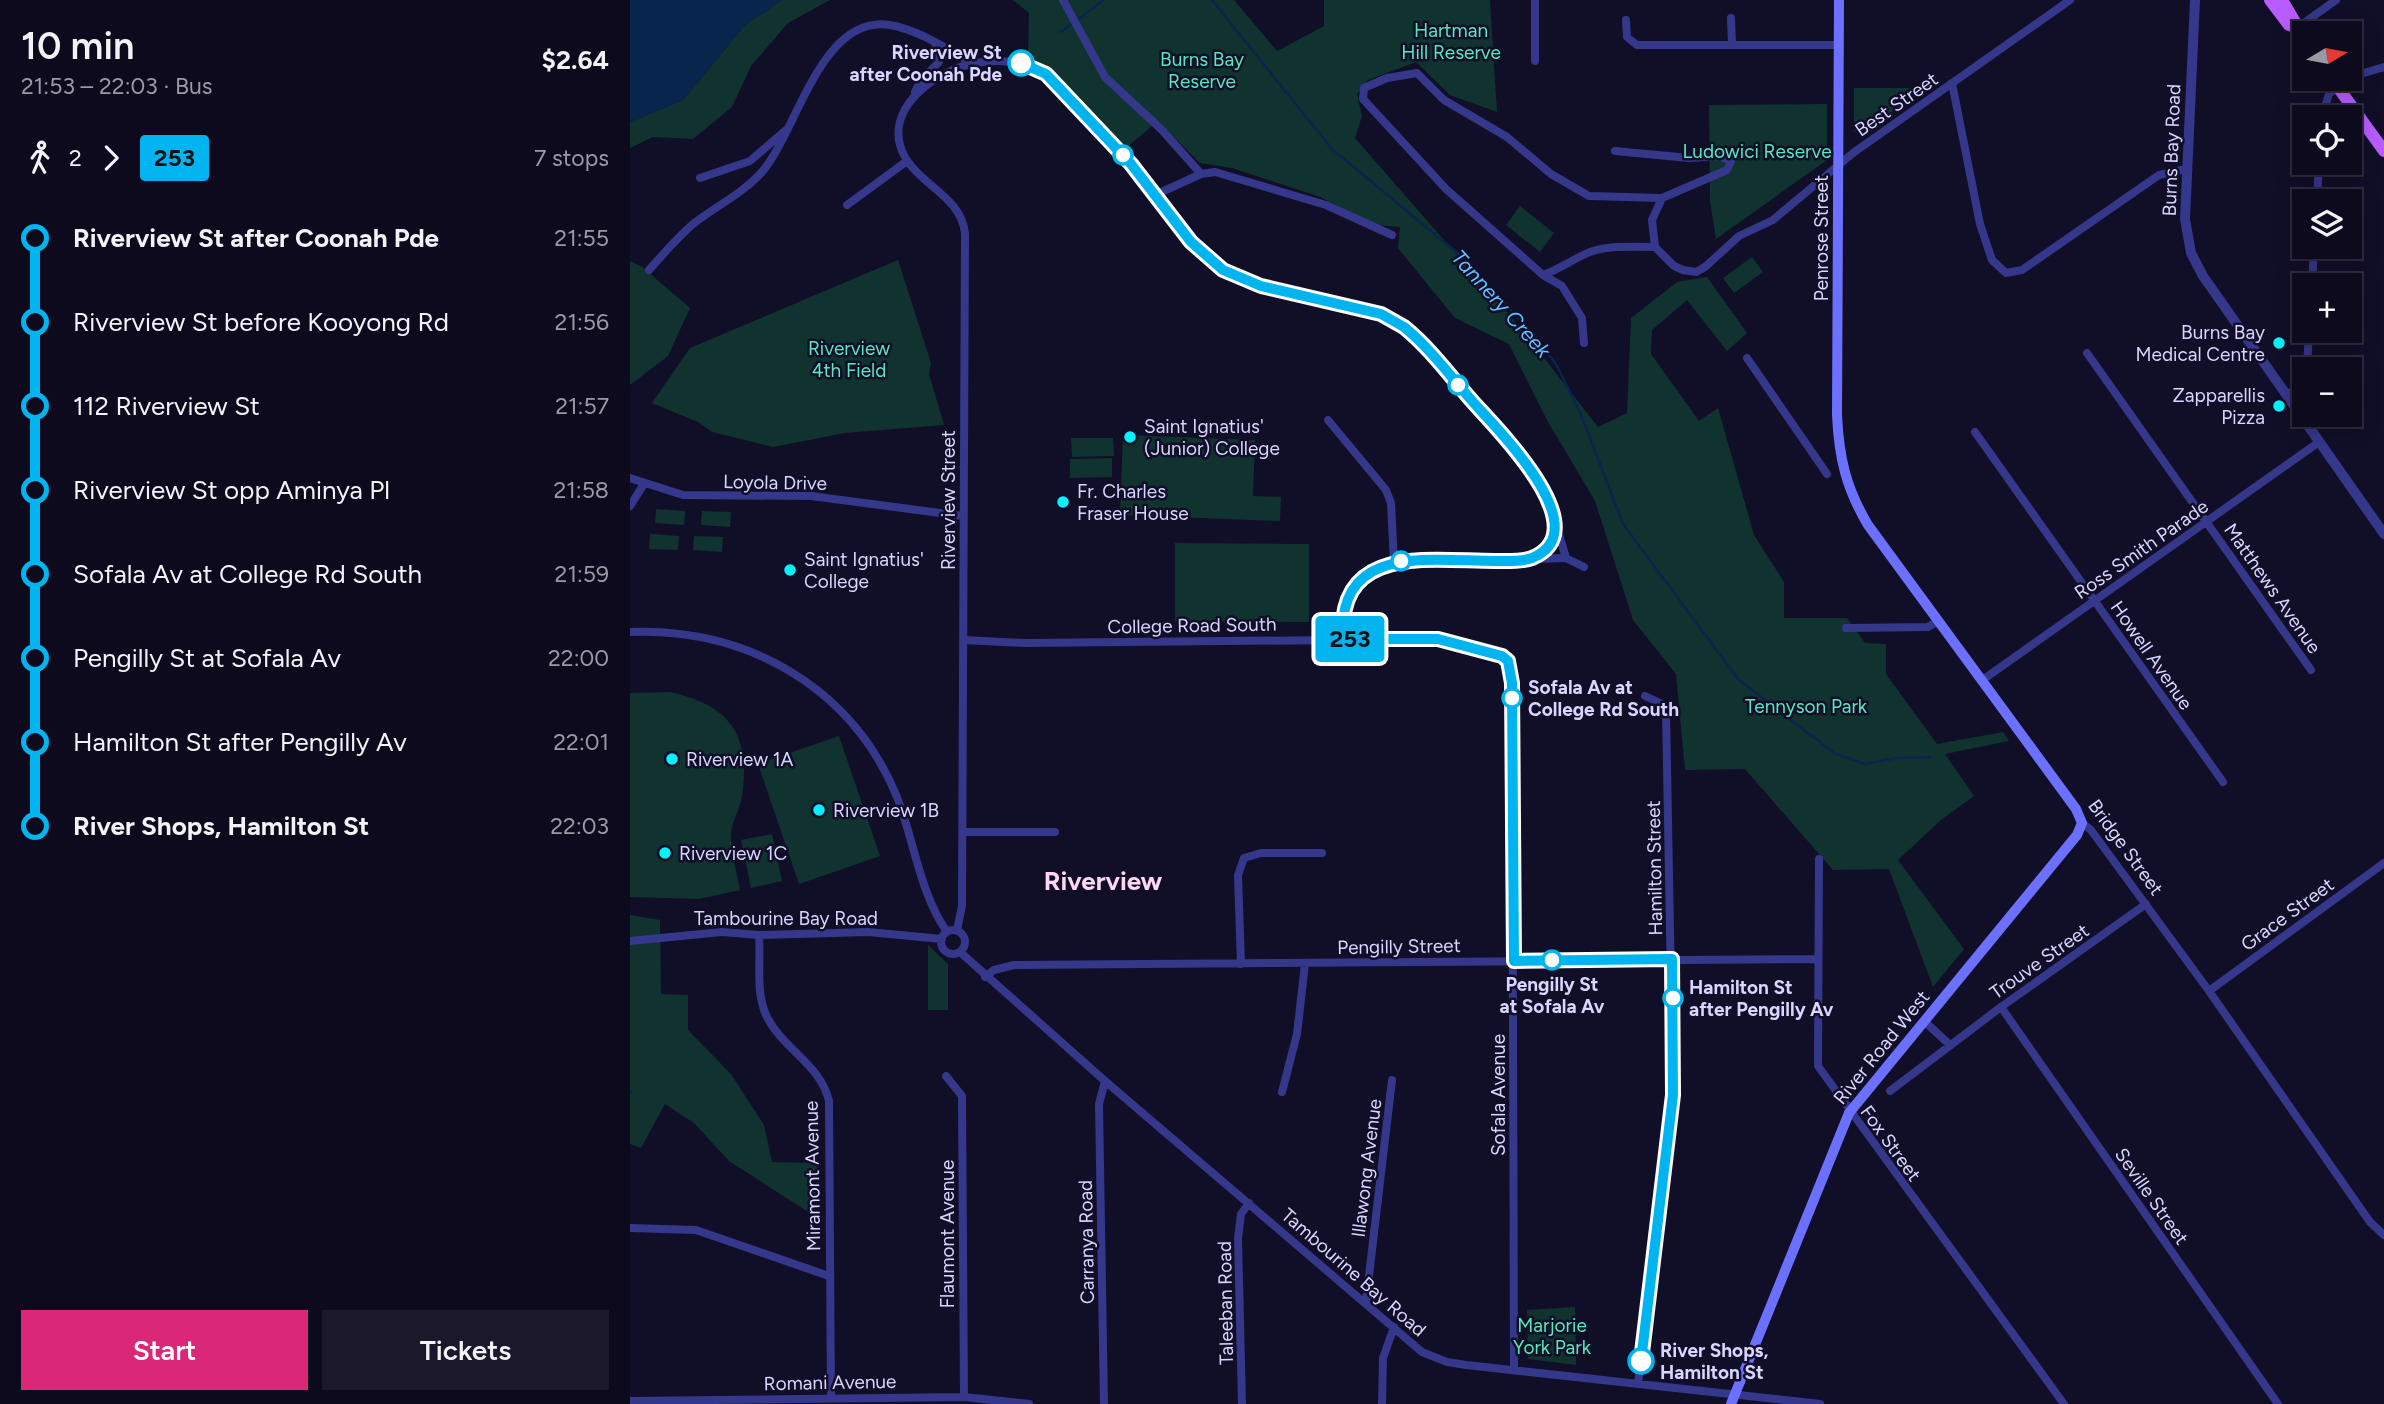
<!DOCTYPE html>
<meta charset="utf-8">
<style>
body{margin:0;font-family:Figtree,sans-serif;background:#1b182b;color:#f1f3f6;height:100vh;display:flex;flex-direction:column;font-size:26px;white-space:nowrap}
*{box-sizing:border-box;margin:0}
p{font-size:23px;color:#9a9aa4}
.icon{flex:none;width:38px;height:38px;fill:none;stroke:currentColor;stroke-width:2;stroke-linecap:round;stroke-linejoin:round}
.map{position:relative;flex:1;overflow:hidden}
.side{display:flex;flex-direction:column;background:#0d0a1e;width:630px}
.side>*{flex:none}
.badge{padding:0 14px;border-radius:5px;font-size:24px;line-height:46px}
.needle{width:46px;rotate:80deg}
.tools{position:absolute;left:1662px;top:21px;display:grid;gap:14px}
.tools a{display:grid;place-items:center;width:70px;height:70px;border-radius:0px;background:#0d0a1e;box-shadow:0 4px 18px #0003,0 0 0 2px #2d2b3c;font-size:35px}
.map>.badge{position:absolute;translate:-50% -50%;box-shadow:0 0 0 4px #fff}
.legs{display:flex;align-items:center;gap:10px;height:77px;padding:0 21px;font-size:23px}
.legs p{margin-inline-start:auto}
.head{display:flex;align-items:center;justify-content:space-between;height:119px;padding:0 21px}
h1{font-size:38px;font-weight:600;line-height:52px}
.action{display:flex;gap:14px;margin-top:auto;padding:14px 21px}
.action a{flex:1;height:80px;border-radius:0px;background:#db2777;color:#fff;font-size:28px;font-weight:600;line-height:80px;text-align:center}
.action a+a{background:#1b182b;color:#f1f3f6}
ul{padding:0 21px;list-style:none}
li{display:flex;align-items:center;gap:24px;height:84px;font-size:26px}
li i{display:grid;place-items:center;width:10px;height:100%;margin:0 9px;background:currentColor}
li i::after{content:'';width:18px;height:18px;margin:-9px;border:5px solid;border-radius:50%;background:#0d0a1e}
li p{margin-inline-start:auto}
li:first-child i{background:linear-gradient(#0000 50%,currentColor 0)}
li:last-child i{background:linear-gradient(currentColor 50%,#0000 0)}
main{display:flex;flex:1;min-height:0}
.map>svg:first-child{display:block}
</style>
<main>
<section class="side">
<div class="head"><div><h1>10 min</h1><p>21:53 – 22:03 · Bus</p></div><b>$2.64</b></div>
<div class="legs"><svg class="icon" aria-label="walk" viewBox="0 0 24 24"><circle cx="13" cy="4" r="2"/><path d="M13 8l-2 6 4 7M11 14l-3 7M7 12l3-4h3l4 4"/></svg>2<svg class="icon" aria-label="forward" viewBox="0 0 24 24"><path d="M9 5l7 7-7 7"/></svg><b class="badge" style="background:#00b5ef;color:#111">253</b><p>7 stops</p></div>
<ul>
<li><i style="color:#00b5ef"></i><b>Riverview St after Coonah Pde</b><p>21:55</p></li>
<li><i style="color:#00b5ef"></i><span>Riverview St before Kooyong Rd</span><p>21:56</p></li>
<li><i style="color:#00b5ef"></i><span>112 Riverview St</span><p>21:57</p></li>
<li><i style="color:#00b5ef"></i><span>Riverview St opp Aminya Pl</span><p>21:58</p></li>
<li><i style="color:#00b5ef"></i><span>Sofala Av at College Rd South</span><p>21:59</p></li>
<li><i style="color:#00b5ef"></i><span>Pengilly St at Sofala Av</span><p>22:00</p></li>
<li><i style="color:#00b5ef"></i><span>Hamilton St after Pengilly Av</span><p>22:01</p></li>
<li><i style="color:#00b5ef"></i><b>River Shops, Hamilton St</b><p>22:03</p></li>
</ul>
<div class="action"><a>Start</a><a>Tickets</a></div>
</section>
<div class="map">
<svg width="1754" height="1404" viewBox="0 0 1754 1404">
<rect width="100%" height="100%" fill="#110e28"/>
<path fill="#103330" d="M152,0H200L158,23L121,66L102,107L63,139L23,137L0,148V122L53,100L115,25Z
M383,0H604L647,51L694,26V0H860L867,112L820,95L786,62L738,80L727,94L732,116L725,138L889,326L968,427L997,413L1001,318L1047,282L1077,277L1117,333L1097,351L1057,300L1022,330L1021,354L1069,421L1088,408L1124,535L1154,582V618H1217L1235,643L1256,644V674L1307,744L1373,732L1379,741L1315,754L1344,796L1311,820L1268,860L1334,949L1303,987L1259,869L1203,870L1115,769L1055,770L1046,674L1003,620L965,501L918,422L879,344L825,318L768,248L770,227L746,225L690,197L602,168L570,163L528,121L496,148L416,66L398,57L399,13Z
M1224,88H1292V91L1231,135L1224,131Z
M1197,104V160L1086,239L1080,201L1079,105Z
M890,206L924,233L910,252L876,225Z
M1122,257L1133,272L1104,293L1093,278Z
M268,260L301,363L299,374L314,425L215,433L143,447L82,432L68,422L22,403L60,348Z
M0,261L11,266L60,308L38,356L0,385Z
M493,435L625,440L623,496L651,497L650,521L490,515Z
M441,438H483L484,456L442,457Z
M482,458V477L440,478V459Z
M26,509L55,511L54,525L25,523Z
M72,511L101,512L100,527L71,525Z
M20,534L49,536L48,550L19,549Z
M64,536L93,537L92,552L63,550Z
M545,543L679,544V622L545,621Z
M41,692C100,706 121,734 112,796C110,808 103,820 101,832C100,850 107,873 110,890L69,899L0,897V693Z
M209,736L250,856L169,884L128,764Z
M142,834L152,881L121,888L111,840Z
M0,915L30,920L31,994L58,995V1030L101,1074L134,1125L142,1162L187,1163L189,1219L99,1161L64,1123L35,1104L11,1148L0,1144Z
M298,945L318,964V1010H298Z
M945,1307L946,1365L898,1359L897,1310Z"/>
<path fill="#08254d" d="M0,0H152L115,25L53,100L0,122Z"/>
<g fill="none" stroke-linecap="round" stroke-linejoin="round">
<path stroke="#08254d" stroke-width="2.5" d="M582,0L702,149L831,256L905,336L926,364L950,412L993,524L1108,679L1204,753L1235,764L1267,758L1300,757
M431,32L474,0
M0,1091L1,1092"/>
<path stroke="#35378b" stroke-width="8" d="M433,0L475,77L532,130L571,174
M905,0V61
M1101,18L1102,45
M996,20L997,37L1007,45H1208
M1667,28L1706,0
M1720,77L1754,67
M1322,83L1350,224L1362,260L1376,273L1392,270L1529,175L1556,169
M285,92L291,80L309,62L305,43
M1692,117L1699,94L1717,79
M70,178L120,161L156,130
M525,195L571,174L585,172L696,205L762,235
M1687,201L1689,163
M217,205L277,161
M1025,247L1022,220L1032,198
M19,270C33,254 47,238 63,224C86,206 112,194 131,173C167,133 190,14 260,25C289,30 317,49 342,63
M913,275C931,269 947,256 963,251C982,245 1005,247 1025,247L1044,266L1053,270L1066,272L1075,267L1109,236L1143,220L1223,153L1440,0
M1682,285L1684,247
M954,343L952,318L932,286L913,275L816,189L733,99L734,88L757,78L787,73L814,100L877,137L921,174L959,196L1032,198L1097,170L1101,161L1090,156L1059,158L985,151
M1457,353L1681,670
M1117,358L1197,474
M1677,369L1679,331
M1657,396L1675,379
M698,420L756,490L761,503L764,562
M1345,432L1593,782
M0,478L53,495L181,496L333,516
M0,506L14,484
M936,558L954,567
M904,559L936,558L926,524
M1216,628L1298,627L1308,621
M0,632C116,627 222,687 267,797C284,840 290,894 317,932
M333,640L395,643L808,639L846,648L879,661L882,683L884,1370
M1351,681L1689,442
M1452,823L1461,830L1579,991L1740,1222L1754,1235
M333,832H425
M1189,859L1188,1066L1434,1404
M327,930L332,906L335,234C332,193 280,183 270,145C259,103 310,69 346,63C368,59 390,61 410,69C450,101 490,150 521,190C538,212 553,239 574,257C628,303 705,288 764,321C794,337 816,372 838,397C867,429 969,523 899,559C829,566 708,530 713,639
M311 942a12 12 0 1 1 24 0a12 12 0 1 1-24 0Z
M129,935C131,962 125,993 137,1017C153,1049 191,1065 199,1101L201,1398
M0,941L92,932L129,935L238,932L312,939
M330,952L475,1081L792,1352L817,1362L836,1365L1190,1404
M611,964L608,875L614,858L631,853H692
M355,977L364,970L384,965L1187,959
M1579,991L1754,863
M1371,1007L1648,1404
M1294,1021L1320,1045
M316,1076L332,1096L334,1397
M1260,1091L1371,1007L1516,904
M652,1092L667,1034L675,964
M0,1228L66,1230L199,1276
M736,1301L762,1080
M1008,1384L1043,1095L1036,711L1032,704L1015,696
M0,1401L334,1397L399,1404
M474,1404L469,1104L475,1081
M612,1404L608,1238L611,1214L619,1203
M752,1404L753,1358L764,1327"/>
<path stroke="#35378b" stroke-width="10" d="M1565,0L1555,219L1561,253L1573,276L1754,534"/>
<path stroke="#6c70ff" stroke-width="10" d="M1101,1404L1219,1113L1447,835L1452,823L1446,809L1238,525C1216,488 1209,458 1207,415L1209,0"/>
<path stroke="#b95cff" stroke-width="12" d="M1640,0L1659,25L1667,28
M1652,0L1675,39
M1702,79L1754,151"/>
</g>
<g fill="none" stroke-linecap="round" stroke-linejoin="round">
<g stroke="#fff" stroke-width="16">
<path id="line-1" d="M391,63L416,74L501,164L561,242L593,270L631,286L751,314L774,327C800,348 821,377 843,402C866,428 970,530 902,558C891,562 876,561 865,561C800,561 707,543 713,639H808L872,656L878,661L882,683L884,961L1042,959L1043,1095L1011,1361"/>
</g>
<use href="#line-1" stroke="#00b5ef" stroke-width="10"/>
</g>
<g fill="#fff" stroke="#00b5ef" stroke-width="3.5">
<circle cx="391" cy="63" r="12"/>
<circle cx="493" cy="155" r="9"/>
<circle cx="828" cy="385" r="9"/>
<circle cx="771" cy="561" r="9"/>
<circle cx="882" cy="698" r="9"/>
<circle cx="922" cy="960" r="9"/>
<circle cx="1043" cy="998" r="9"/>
<circle cx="1011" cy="1361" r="12"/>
</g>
<g fill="#01f3ff" stroke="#110e28" stroke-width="2.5">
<circle cx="1649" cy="343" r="7"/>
<circle cx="1649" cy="406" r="7"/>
<circle cx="500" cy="437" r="7"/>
<circle cx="433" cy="502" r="7"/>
<circle cx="160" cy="570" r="7"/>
<circle cx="42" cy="759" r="7"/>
<circle cx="189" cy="810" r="7"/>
<circle cx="35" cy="853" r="7"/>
</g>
<g text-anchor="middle" stroke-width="5" stroke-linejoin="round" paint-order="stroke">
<g font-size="19" fill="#58e8bd" stroke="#110e28">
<text x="821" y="37">Hartman<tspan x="821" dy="22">Hill Reserve</tspan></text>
<text x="572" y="66">Burns Bay<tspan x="572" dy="22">Reserve</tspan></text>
<text x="1127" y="158">Ludowici Reserve</text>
<text x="219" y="355">Riverview<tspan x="219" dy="22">4th Field</tspan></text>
<text x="1176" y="713">Tennyson Park</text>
<text x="922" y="1332">Marjorie<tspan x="922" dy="22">York Park</tspan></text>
</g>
<g font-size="19" font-weight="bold" fill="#d8d5ff" stroke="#110e28" text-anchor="start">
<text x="372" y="59" text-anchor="end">Riverview St<tspan x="372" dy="22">after Coonah Pde</tspan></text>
<text x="898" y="694">Sofala Av at<tspan x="898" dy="22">College Rd South</tspan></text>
<text x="922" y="991" text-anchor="middle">Pengilly St<tspan x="922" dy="22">at Sofala Av</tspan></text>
<text x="1059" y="994">Hamilton St<tspan x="1059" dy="22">after Pengilly Av</tspan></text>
<text x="1030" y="1357">River Shops,<tspan x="1030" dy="22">Hamilton St</tspan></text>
</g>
<g font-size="19" fill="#d8d5ff" stroke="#110e28">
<text transform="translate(1266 104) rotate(-35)" y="7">Best Street</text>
<text transform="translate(1541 150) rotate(-88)" y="7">Burns Bay Road</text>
<text transform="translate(1191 238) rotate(-90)" y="7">Penrose Street</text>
<text transform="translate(145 482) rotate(1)" y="7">Loyola Drive</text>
<text transform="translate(318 500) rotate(-90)" y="7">Riverview Street</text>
<text transform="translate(1511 549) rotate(-35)" y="7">Ross Smith Parade</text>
<text transform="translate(1643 588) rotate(55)" y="7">Matthews Avenue</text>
<text transform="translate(562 625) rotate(-1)" y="7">College Road South</text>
<text transform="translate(1522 655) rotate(55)" y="7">Howell Avenue</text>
<text transform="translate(1496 847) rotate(54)" y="7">Bridge Street</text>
<text transform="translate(1024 868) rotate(-91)" y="7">Hamilton Street</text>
<text transform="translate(1657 914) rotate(-36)" y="7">Grace Street</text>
<text x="156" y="925">Tambourine Bay Road</text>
<text transform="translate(769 946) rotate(-1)" y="7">Pengilly Street</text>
<text transform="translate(1409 961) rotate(-35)" y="7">Trouve Street</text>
<text transform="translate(1251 1047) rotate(-51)" y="7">River Road West</text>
<text transform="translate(868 1095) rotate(-90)" y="7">Sofala Avenue</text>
<text transform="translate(1261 1143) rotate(54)" y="7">Fox Street</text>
<text transform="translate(736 1168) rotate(-83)" y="7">Illawong Avenue</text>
<text transform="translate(182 1176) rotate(-91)" y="7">Miramont Avenue</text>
<text transform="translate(1522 1196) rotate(55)" y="7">Seville Street</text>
<text transform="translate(317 1234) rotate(-90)" y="7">Flaumont Avenue</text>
<text transform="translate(456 1242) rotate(-91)" y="7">Carranya Road</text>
<text transform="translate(724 1272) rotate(41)" y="7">Tambourine Bay Road</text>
<text transform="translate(595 1303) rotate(-91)" y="7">Taleeban Road</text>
<text transform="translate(200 1382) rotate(-1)" y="7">Romani Avenue</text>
</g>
<g font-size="19" fill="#d8d5ff" stroke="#110e28" text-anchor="start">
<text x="1635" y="339" text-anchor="end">Burns Bay<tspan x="1635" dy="22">Medical Centre</tspan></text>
<text x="1635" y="402" text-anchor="end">Zapparellis<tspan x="1635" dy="22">Pizza</tspan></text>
<text x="514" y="433">Saint Ignatius'<tspan x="514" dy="22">(Junior) College</tspan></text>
<text x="447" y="498">Fr. Charles<tspan x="447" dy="22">Fraser House</tspan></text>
<text x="174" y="566">Saint Ignatius'<tspan x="174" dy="22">College</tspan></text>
<text x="56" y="766">Riverview 1A</text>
<text x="203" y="817">Riverview 1B</text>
<text x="49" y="860">Riverview 1C</text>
</g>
<g font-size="21" font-style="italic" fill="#63bfff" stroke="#110e28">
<text transform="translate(871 304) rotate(48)" y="7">Tannery Creek</text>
</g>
<g font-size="26" font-weight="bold" fill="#ffd7f3" stroke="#110e28">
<text x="473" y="890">Riverview</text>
</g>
</g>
</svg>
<div class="tools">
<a><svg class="needle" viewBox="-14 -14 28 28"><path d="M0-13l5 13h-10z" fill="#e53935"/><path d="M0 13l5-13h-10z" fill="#9a9aa4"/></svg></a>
<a><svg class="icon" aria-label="locate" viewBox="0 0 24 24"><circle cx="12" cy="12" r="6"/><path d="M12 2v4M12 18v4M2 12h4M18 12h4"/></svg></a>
<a><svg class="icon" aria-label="layers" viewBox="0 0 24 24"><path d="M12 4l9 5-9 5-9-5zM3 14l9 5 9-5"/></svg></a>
<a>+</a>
<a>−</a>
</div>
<b class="badge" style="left:720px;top:639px;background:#00b5ef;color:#111">253</b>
</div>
</main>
